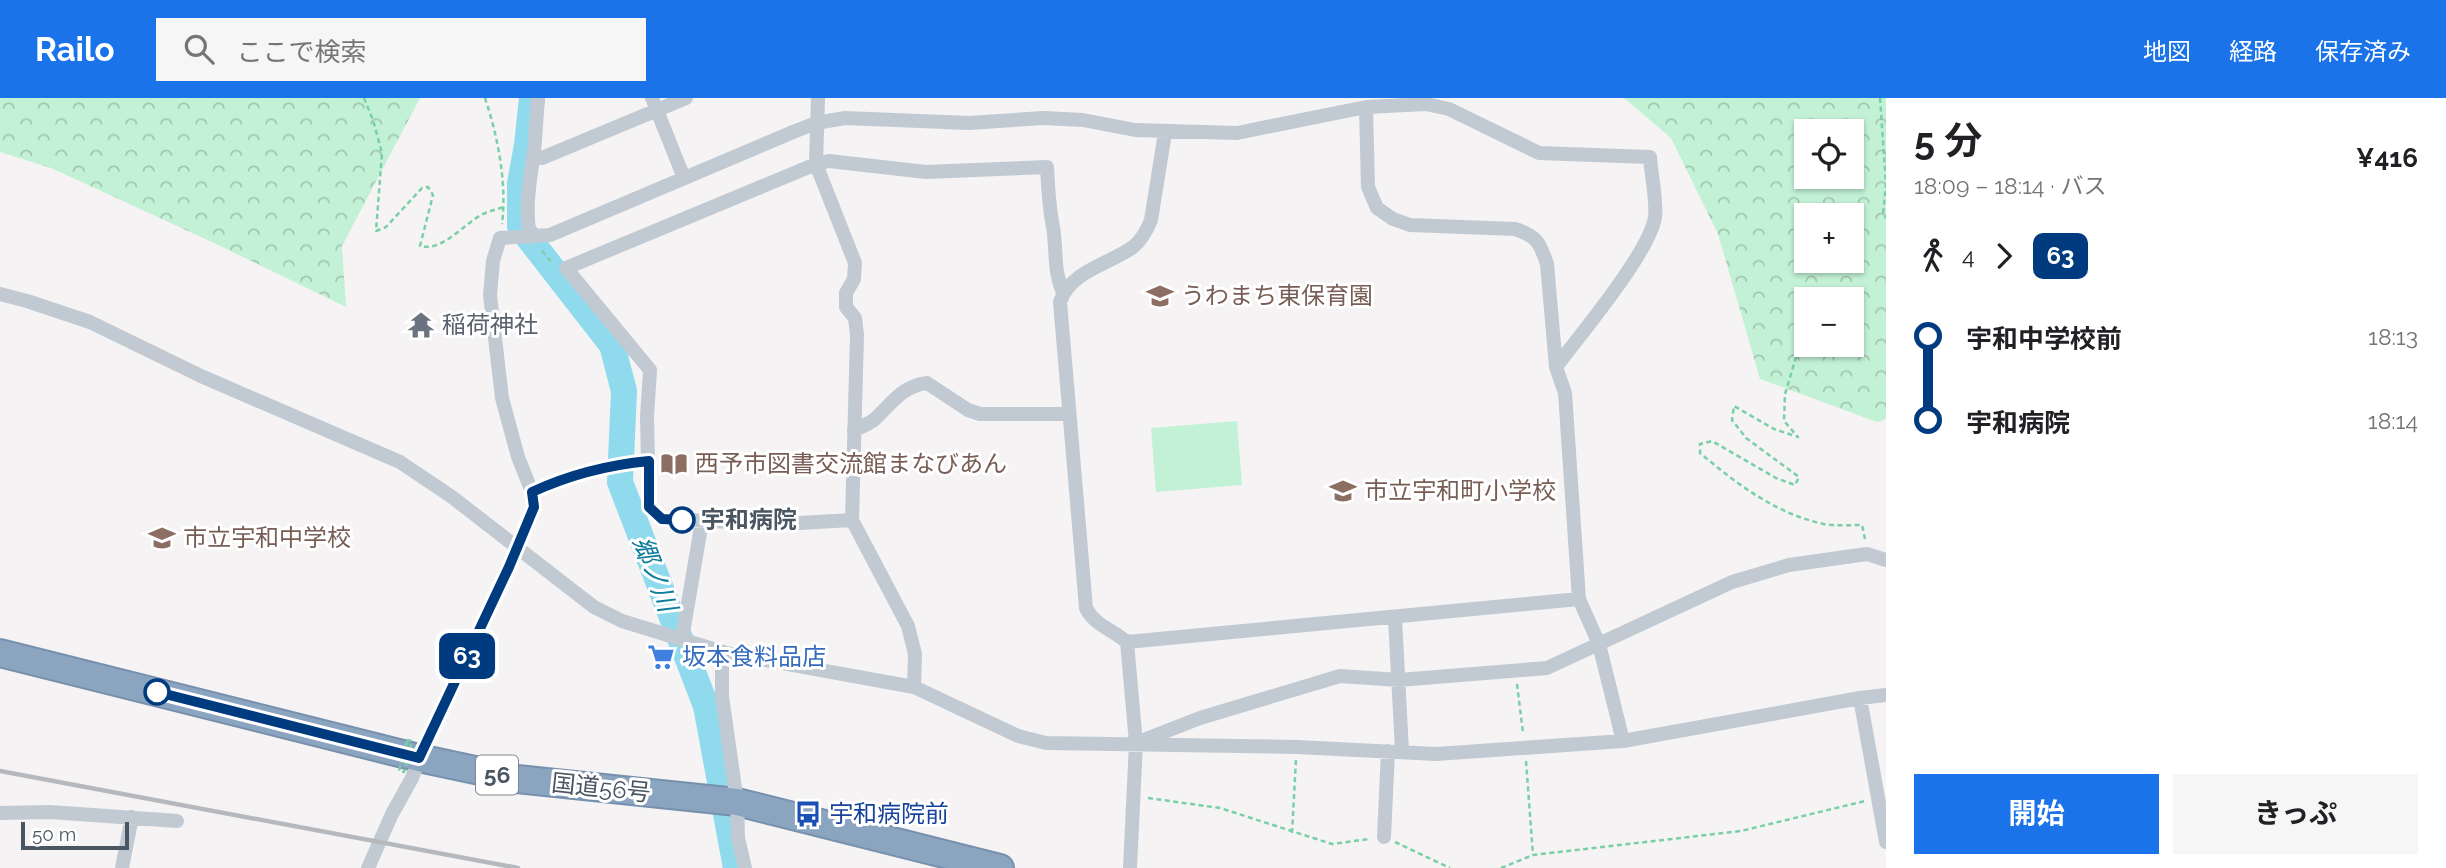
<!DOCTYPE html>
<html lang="ja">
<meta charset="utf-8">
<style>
body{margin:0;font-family:Raleway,"Noto Sans JP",sans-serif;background:#f6f6f6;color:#202124;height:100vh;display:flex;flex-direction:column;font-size:26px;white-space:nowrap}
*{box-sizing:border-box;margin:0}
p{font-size:23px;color:#757577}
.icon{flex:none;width:38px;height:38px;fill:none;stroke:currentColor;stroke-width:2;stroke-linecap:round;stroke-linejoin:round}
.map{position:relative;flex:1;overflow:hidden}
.panel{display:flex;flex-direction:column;background:#fff;width:560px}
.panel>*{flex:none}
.badge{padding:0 14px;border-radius:10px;font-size:24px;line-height:46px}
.buttons{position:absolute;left:1794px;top:21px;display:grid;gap:14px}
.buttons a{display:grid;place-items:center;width:70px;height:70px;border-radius:0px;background:#fff;box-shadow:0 2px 5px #0004;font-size:35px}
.scale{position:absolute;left:21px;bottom:18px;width:108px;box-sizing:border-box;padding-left:7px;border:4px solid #4a5661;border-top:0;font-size:19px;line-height:24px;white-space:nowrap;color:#4a5661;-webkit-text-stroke:5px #fff;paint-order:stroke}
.map>.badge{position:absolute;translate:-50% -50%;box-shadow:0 0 0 4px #fff}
.legs{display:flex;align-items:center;gap:10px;height:77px;padding:0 28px;font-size:23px}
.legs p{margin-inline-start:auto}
.summary{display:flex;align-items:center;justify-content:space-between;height:119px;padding:0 28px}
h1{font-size:38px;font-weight:700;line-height:52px}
.cta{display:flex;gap:14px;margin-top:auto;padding:14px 28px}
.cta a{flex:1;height:80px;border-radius:0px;background:#1a73e8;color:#fff;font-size:28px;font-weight:700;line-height:80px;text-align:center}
.cta a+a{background:#f6f6f6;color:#202124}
ul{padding:0 28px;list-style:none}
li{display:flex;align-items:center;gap:24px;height:84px;font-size:26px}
li i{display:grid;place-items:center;width:10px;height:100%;margin:0 9px;background:currentColor}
li i::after{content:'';width:18px;height:18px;margin:-9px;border:5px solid;border-radius:50%;background:#fff}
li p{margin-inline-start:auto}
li:first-child i{background:linear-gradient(#0000 50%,currentColor 0)}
li:last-child i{background:linear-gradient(currentColor 50%,#0000 0)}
header{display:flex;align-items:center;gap:42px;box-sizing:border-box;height:98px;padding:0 35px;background:#1a73e8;color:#fff}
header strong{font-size:33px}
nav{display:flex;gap:38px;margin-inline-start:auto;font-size:24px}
.search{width:490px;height:63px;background:#f6f6f6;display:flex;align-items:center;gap:18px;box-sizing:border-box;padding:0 24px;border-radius:0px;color:#757577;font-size:26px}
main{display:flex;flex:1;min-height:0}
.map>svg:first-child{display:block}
</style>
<header>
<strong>Railo</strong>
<div class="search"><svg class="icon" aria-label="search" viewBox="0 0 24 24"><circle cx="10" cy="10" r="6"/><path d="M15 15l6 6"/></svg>ここで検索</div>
<nav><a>地図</a><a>経路</a><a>保存済み</a></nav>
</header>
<main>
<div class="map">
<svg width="1886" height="770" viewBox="0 0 1886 770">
<defs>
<pattern id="forest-crowns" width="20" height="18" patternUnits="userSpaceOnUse" patternTransform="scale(1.75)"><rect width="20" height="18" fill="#c3f1d5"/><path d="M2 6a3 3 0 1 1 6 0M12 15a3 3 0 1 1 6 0" fill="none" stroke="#a0c6b0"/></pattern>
</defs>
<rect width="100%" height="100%" fill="#f5f3f3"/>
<path fill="#c3f1d5" d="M1237,323L1242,387L1156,394L1151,330Z"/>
<path fill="url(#forest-crowns)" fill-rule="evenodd" d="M0,0H420L342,148L346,209L212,144L51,70L0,54Z
M1624,0H1886V321L1877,324L1760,281L1718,136L1671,40ZM1806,33H1852V79H1806ZM1806,117H1852V163H1806ZM1806,201H1852V247H1806Z"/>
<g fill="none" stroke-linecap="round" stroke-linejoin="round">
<path stroke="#90daee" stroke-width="26" d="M532,0L527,47L520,85V129L612,247L624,293L620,384L706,608L736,770"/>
<g stroke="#7690ad" stroke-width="30">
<path id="highway" d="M0,555L419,660L517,681L737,704L1000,770"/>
</g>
<path stroke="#7ad0a6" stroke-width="2.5" stroke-dasharray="5 3.5" stroke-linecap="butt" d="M364,0L373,22L382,55L376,133L386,129L422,90L428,89L433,97L420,148C443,154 463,126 483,116C490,113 497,111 504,109
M485,0C498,39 507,85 502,126
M1880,0L1886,86L1883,116L1886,120
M542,153L553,166
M1806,226L1785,296L1784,323L1798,339L1774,331L1734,308L1732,322L1746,340L1799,379L1795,387L1776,380L1712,343L1700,346V355C1737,386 1776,416 1824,426C1836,428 1850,427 1862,427L1865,441
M1517,586L1523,635
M1526,663L1533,757
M1148,700L1220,710L1332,746L1369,741
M1292,735L1296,662
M1395,744L1450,770
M1501,770L1533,757L1741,733L1865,703"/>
<path stroke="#c1cad2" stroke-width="14" d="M652,0L684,80
M818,0L816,66L855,165L854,181L846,195V209L855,220L857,237L852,422L908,528L915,556L914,589
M1366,9L1368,89L1377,110L1393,121L1410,127L1515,131C1537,138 1540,145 1547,166L1556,269L1565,295L1579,501
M533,60H542L686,0
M530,139C525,112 529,88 533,61C536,41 536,20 538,0
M0,196L27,203L90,224L201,278L400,364L452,399L594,509L622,523L726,555L914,589L1018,638L1046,645L1297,649L1436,656L1623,643L1860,600L1886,597
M854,332C861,329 869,326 875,321C892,305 902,288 927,285L968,312L980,316H1069
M532,394C571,376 607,368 649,363
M852,422L782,426L662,421L649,409L647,319L650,272L566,170L816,66L829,63L926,74L1047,69C1048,90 1049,109 1053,129C1057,153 1053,171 1063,195
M1395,520L1402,653
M682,541L702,423
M1127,544L1579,501L1599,546L1623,643
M726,555L722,568V598L737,704L738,740L745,770
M1860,600L1886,744
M1141,643L1200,620L1340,578L1399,582L1547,570L1732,484L1789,467L1867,456L1886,462
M0,715L50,714L177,723
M1384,739L1388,653
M122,770L132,719
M368,770L392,716L412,680L426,644L509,469L534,409L532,394L518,359L502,300L490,197L493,163L500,140L550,137L793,34L816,25L845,20L969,25L1043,20L1083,22L1135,32L1237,35L1366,9L1426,6L1449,11L1539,55L1650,59C1651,76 1657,102 1655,119C1650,154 1580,237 1556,269
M1130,770L1136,645L1127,544C1112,531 1095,528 1086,510L1060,204C1070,173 1110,166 1133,149C1142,142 1147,132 1151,122L1165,35"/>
<use href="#highway" stroke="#8ba5c1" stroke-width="26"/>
<path stroke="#b5b8bd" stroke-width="4.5" d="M0,673L518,770"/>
<path stroke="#7ad0a6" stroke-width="2.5" stroke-dasharray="5 3.5" stroke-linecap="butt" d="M407,642L412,643L404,674L399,673Z"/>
</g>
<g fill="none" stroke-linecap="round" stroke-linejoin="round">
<g stroke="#fff" stroke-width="16">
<path id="line-1" d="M157,594L419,660L509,469L534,409L532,394C571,376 607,367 649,363V409L662,421L682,422"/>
</g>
<use href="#line-1" stroke="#003b80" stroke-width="10"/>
</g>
<defs>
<g id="school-bare" transform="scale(2.1)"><path d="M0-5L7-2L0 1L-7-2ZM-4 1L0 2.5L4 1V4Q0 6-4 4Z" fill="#8d6e63" stroke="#fff" stroke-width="2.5" paint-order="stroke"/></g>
<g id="temple-bare" transform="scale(2.1)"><path d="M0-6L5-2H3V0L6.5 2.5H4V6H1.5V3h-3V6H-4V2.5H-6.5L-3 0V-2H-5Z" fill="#6b7280" stroke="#fff" stroke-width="2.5" paint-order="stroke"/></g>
<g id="library-bare" transform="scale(2.1)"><path d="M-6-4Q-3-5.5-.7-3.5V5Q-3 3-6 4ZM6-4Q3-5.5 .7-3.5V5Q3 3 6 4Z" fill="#8d6e63" stroke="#fff" stroke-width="2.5" paint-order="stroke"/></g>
<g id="supermarket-bare" transform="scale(2.1)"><path d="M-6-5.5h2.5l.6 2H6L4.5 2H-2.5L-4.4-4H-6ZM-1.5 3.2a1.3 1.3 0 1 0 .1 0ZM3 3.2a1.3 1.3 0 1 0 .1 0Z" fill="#3f7fe0" stroke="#fff" stroke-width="2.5" paint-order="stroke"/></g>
<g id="bus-bare" transform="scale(2.1)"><path d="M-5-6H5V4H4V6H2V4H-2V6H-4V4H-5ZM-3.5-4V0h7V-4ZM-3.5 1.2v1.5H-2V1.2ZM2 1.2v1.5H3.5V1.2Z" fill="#1a4fb4" stroke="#fff" stroke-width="2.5" paint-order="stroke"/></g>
</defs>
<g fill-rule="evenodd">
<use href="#school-bare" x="1160" y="198"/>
<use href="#temple-bare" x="421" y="227"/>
<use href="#library-bare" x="674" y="366"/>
<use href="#school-bare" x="1343" y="393"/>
<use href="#school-bare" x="162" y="440"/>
<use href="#supermarket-bare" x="661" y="559"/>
<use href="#bus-bare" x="808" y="716"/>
</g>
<g fill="#fff" stroke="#003b80" stroke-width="3.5">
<circle cx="682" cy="422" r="12"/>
<circle cx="157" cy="594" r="12"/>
</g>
<g text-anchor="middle" stroke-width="6" stroke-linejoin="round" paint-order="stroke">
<rect fill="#fff" stroke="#808990" stroke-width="2" x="476" y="657.5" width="42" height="39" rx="5"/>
<g font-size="23" font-weight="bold" fill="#4a5661">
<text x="497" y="685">56</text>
</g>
<g font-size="24" fill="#785e54" stroke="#fff" text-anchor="start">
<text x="1181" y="206">うわまち東保育園</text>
<text x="695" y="374">西予市図書交流館まなびあん</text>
<text x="1364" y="401">市立宇和町小学校</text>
<text x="183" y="448">市立宇和中学校</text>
</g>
<g font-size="24" fill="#5b616d" stroke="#fff" text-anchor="start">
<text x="442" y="235">稲荷神社</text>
</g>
<g font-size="24" font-weight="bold" fill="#4a5661" stroke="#fff" text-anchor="start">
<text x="701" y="430">宇和病院</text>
</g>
<g font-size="24" fill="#366cbe" stroke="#fff" text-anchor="start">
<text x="682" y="567">坂本食料品店</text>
</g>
<g font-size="24" fill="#4a5661" stroke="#fff">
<text transform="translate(601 690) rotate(6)" y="8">国道56号</text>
</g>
<g font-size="24" fill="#164399" stroke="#fff" text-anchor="start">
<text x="829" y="724">宇和病院前</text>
</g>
<g font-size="26" font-style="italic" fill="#0c7c9b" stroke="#fff">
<text transform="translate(655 476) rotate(69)" y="9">郷ノ川</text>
</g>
</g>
</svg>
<div class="buttons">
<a><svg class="icon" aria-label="locate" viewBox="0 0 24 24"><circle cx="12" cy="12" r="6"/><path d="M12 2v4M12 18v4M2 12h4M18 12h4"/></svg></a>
<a>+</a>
<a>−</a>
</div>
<div class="scale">50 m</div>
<b class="badge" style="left:467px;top:558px;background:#003b80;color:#fff">63</b>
</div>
<section class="panel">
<div class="summary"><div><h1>5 分</h1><p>18:09 – 18:14 · バス</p></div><b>¥416</b></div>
<div class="legs"><svg class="icon" aria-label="walk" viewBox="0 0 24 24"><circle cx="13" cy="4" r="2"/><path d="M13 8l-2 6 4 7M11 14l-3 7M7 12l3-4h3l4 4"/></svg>4<svg class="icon" aria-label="forward" viewBox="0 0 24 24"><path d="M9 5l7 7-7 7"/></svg><b class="badge" style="background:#003b80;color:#fff">63</b></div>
<ul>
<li><i style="color:#003b80"></i><b>宇和中学校前</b><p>18:13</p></li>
<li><i style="color:#003b80"></i><b>宇和病院</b><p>18:14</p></li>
</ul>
<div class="cta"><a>開始</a><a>きっぷ</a></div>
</section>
</main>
